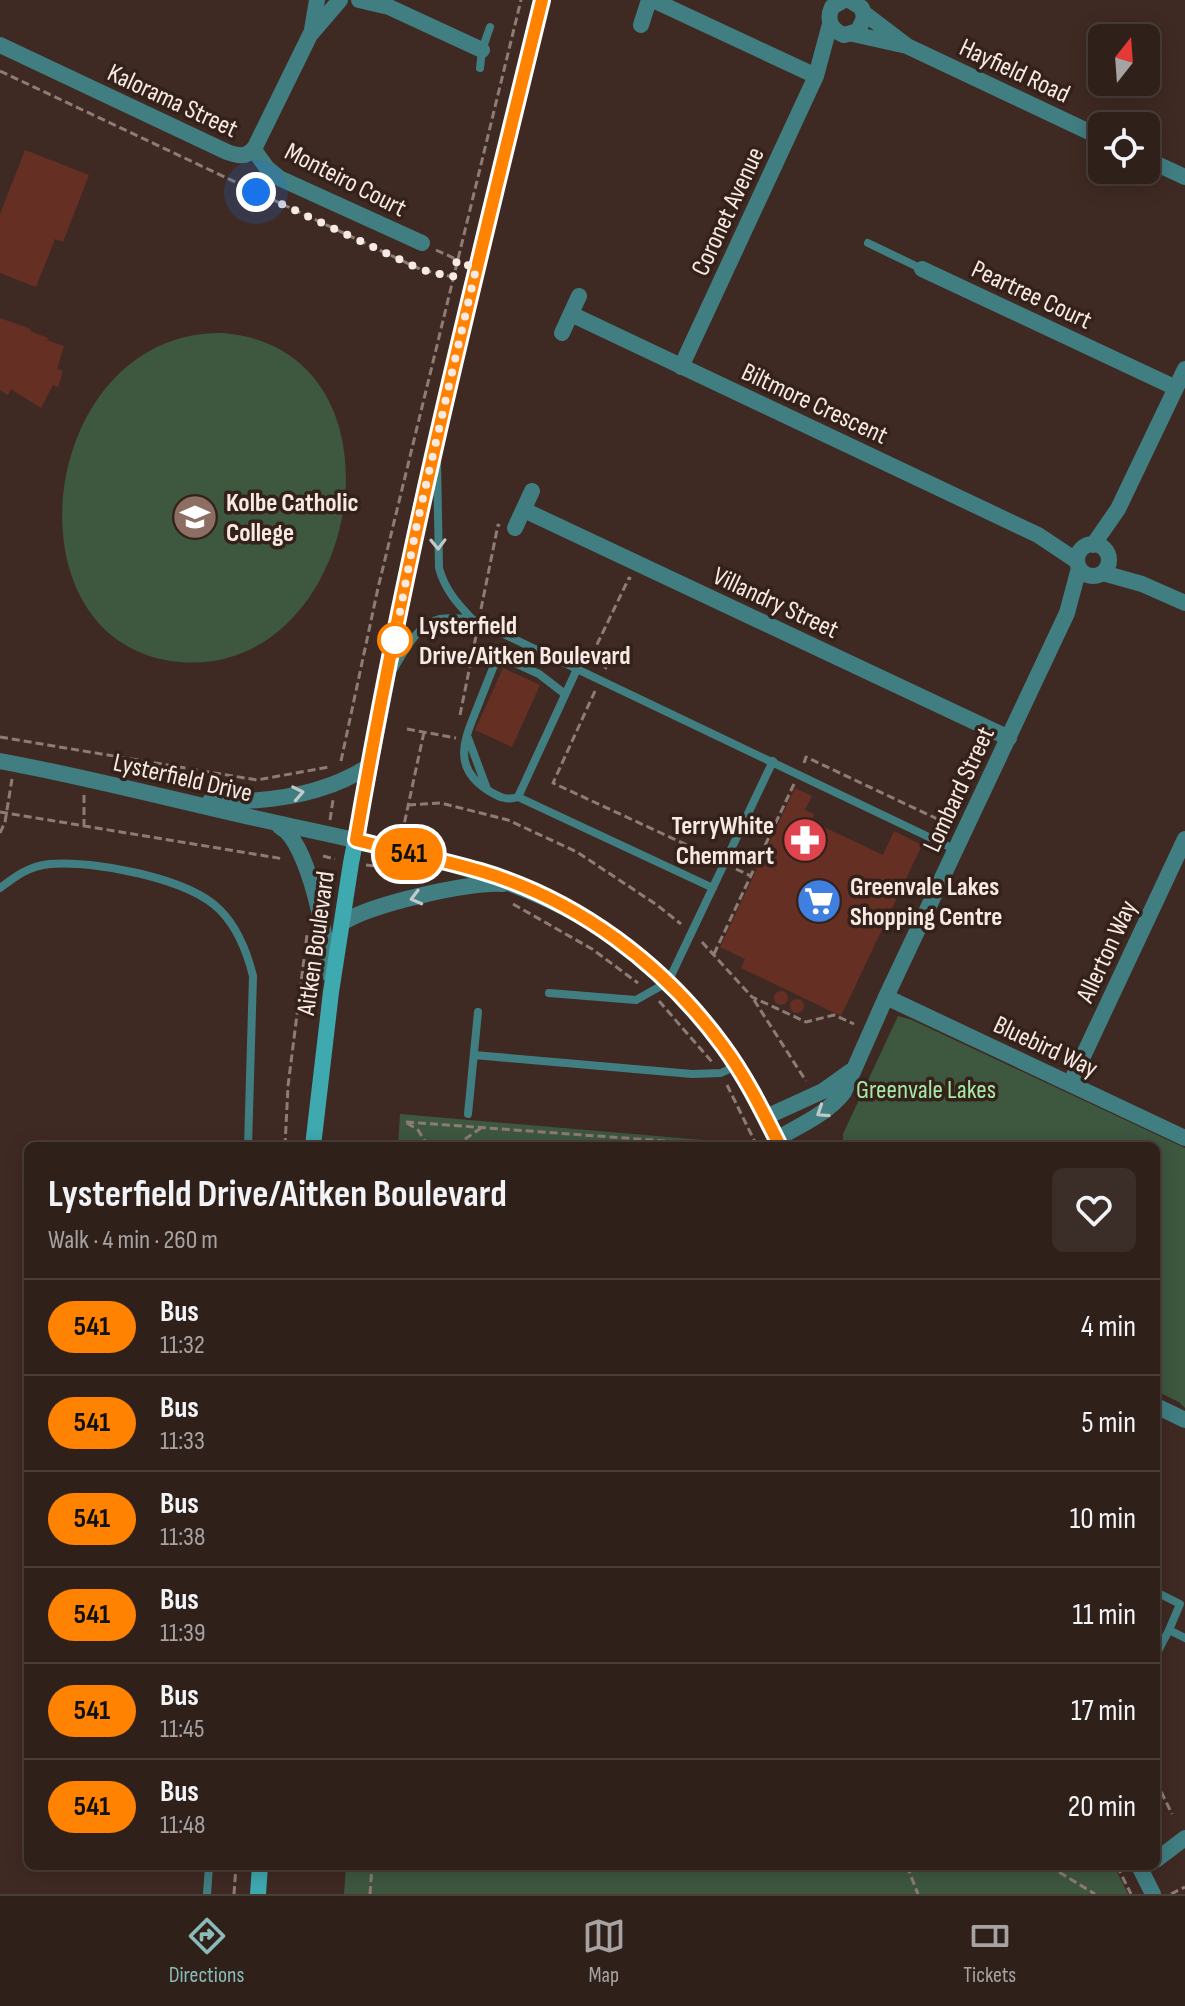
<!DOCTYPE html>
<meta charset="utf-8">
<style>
body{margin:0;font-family:"Sofia Sans Condensed",sans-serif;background:#3b2d27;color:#f1f3f6;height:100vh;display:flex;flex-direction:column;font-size:30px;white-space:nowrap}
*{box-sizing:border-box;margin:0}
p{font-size:26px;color:#a7a3a2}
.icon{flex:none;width:44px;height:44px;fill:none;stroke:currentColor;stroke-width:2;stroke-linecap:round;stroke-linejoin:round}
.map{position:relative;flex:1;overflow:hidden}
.sheet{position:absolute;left:24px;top:1142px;width:1136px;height:728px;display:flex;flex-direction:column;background:#2f201a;border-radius:12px;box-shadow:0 4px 20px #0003,0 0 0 2px #4a3e39}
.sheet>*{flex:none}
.badge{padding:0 16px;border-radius:26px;font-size:28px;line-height:52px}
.needle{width:52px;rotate:17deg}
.fabs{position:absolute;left:1088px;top:24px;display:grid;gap:16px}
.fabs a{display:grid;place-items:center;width:72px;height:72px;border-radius:12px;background:#2f201a;box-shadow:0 4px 20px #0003,0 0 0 2px #4a3e39;font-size:40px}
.you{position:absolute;width:40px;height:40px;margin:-20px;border:6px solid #fff;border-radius:50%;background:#1a73e8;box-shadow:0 0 0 12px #1a73e833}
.map>.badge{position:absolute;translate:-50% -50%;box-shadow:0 0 0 4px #fff}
.round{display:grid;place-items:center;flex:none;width:84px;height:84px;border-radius:12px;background:#3b2d27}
.head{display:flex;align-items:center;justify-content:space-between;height:136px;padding:0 24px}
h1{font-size:38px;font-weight:700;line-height:60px}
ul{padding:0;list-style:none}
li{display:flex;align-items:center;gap:24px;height:96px;padding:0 24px;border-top:2px solid #4a3e39}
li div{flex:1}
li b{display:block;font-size:30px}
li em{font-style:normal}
li .badge{min-width:88px;font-weight:700;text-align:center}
.menu{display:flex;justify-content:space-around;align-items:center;height:112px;border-top:2px solid #4a3e39;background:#2f201a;font-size:22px;color:#a7a3a2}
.menu a{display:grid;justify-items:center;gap:4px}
.menu .active{color:#8bbbb9}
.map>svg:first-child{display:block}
</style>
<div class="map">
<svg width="1185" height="1894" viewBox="0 0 1185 1894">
<rect width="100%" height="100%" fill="#3f2a23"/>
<path fill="#3e573f" d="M222,333C420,348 362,678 180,662C0,646 36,331 222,333Z
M898,1016L912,1020L1185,1148V1408L1179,1402L1156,1391V1146H843V1134Z
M400,1114L750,1144L752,1146H398Z
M346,1866H1114L1128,1894H344Z"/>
<path fill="#662f23" d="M25,150L89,175L63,242L55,239L36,287L0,273V214Z
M0,318L31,329L30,331L48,338L47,340L64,346L57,369L63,371L58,387L53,385L41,408L11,389L8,395L0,390Z
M503,668L540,685L512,747L475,730Z
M795,788L812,796L805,810L814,814L811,821L883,855L894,831L922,845L841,1016L741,968L745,959L720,947Z
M774 998a7 7 0 1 1 14 0a7 7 0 1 1-14 0Z
M790 1006a7 7 0 1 1 14 0a7 7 0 1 1-14 0Z"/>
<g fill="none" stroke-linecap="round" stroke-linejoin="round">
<path stroke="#8d7b75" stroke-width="3" stroke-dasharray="8 4" stroke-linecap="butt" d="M0,71L422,270L453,277
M436,250L458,260
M481,609L498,525L500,526
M605,669L606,667L590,659L629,578L631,579
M595,691L553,783L715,858
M460,715L476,636
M407,729L456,738
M0,737L257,780L329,767
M341,761L378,588L521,0
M804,763L806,757L948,824L964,790
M408,805L441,803L508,820L577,852L657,905L681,924
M0,812L284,859
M330,820L333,800
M84,827V795
M0,833L5,822L12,779
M402,834L424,732
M323,856L335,859
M366,865L402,869
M736,869L751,876
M513,904L592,949L638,983
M702,942L752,997L806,1022L834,1015L854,1024
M714,954L794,784
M754,1000L806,1081
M659,1001L712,1062
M727,1085L757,1146
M406,1122L734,1146
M407,1123L418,1130L428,1146
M285,1146L288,1086L307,935
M455,1146L481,1128
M827,1146L836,1142
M1156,1781L1172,1814
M907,1866L918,1894
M1049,1866L1095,1894
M1117,1866L1131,1894
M234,1894L236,1866
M370,1894L372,1866
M1171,1894L1185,1887"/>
<path stroke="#417e82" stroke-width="8" d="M480,68L482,50L490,27
M868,243L922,269
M437,462L439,568C445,590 457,603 472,619L956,850
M577,669L518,797L713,888
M393,670C404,652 417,624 440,619C450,617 462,619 472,619
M468,738L487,789
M518,797C507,801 499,797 489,791C447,765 468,733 481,698C486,686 490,675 495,663L506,659L539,674L565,694
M0,888C16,876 29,866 50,864C93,860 189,878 220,910C238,928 247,952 253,976L248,1146
M549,993L636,1000L668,982L773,761
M474,1055L692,1074L721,1073L736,1066
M468,1114L478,1012
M1156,1592L1180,1604L1169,1630L1185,1638
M1156,1655L1169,1630
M207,1894L209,1866"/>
<path stroke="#417e82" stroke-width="16" d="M359,0L389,7L482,50
M653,0L816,76
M844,0L832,7C826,20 831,30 844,35L858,31L864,18L862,8L849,0
M864,13L906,45
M641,25L649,0
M312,30L317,0
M853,34L907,46L1102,138
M0,45L227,152C238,156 247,158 255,147L310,35L340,0
M254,150L267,168L279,178L422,243
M1146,159L1185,177
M922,269L1176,388
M571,314L1038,535L1077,561
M562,333L579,296
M681,367L816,76L830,24
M524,510L1009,738
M515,528L532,491
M1077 560a16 16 0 1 1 32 0a16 16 0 1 1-32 0Z
M1093,545L1118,509L1185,369
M1103,573L1142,584L1185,603
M886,997L1185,1138
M1070,1084L1185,839
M766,1117L823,1091L851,1071
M777,1139C800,1125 827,1114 844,1092L886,997L1067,613L1079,568
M1156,1406L1185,1420
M1156,1860L1185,1838"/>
<path stroke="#417e82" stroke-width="16" d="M0,761C93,778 185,803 277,823C457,863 608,886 724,1046C746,1078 763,1112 780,1146
M210,801C264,803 323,796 369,766
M280,827C308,840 328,943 330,975
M342,923C371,904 468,882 503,884
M1139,1866L1153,1894"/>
<path stroke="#3eaab0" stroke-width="16" d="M313,1146L331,992L351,863L417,524L476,269L542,0
M258,1894L260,1866"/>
</g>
<defs><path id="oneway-chevron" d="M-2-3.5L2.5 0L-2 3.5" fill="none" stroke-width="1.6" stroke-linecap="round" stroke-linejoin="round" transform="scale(2)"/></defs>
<g stroke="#c0c9c7">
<use href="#oneway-chevron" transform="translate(438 544) rotate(89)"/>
<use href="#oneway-chevron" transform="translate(298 793) rotate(-11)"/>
<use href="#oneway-chevron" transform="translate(416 898) rotate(165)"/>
<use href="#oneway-chevron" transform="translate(822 1112) rotate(147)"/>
</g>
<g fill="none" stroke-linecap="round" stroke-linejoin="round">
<g stroke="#fff" stroke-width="18">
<path id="line" d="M542,0C474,279 404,557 356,840C397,851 439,859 480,871C578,900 663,964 723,1046C746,1077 763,1112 780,1146"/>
</g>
<use href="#line" stroke="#ff8200" stroke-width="12"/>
<path stroke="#f7e9e4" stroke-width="8" stroke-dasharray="0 14.4" d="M256,192L422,270L453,277L457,260L476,269L417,524L393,648L395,640"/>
</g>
<defs>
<g id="school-disc" transform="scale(2.3)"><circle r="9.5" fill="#8d6e63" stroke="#342119"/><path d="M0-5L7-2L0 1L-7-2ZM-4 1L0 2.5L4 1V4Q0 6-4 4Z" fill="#fff"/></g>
<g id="pharmacy-disc" transform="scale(2.3)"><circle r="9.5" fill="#e0444e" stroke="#342119"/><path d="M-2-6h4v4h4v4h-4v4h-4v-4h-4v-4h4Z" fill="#fff"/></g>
<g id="supermarket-disc" transform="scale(2.3)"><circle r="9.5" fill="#3f7fe0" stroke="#342119"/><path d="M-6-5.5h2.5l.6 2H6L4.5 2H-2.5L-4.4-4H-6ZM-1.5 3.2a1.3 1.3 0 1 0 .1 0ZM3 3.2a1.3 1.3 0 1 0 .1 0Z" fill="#fff"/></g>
</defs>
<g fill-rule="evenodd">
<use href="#school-disc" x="195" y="517"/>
<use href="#pharmacy-disc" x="805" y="840"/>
<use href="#supermarket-disc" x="819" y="901"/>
</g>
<circle fill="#fff" stroke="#ff8200" stroke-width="4" cx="395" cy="640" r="16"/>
<g text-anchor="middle" stroke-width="7" stroke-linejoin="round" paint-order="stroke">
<g font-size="26" fill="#f7e9e4" stroke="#342119">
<text transform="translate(1015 70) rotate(25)" y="9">Hayfield Road</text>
<text transform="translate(173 100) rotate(25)" y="9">Kalorama Street</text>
<text transform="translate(346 179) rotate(27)" y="9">Monteiro Court</text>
<text transform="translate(727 211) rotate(-65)" y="9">Coronet Avenue</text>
<text transform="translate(1032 294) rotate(25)" y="9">Peartree Court</text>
<text transform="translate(815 403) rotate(25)" y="9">Biltmore Crescent</text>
<text transform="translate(776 602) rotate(25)" y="9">Villandry Street</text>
<text transform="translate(183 777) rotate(13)" y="9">Lysterfield Drive</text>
<text transform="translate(958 789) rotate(-65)" y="9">Lombard Street</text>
<text transform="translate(315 943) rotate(-82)" y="9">Aitken Boulevard</text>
<text transform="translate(1106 951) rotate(-65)" y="9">Allerton Way</text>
<text transform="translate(1046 1046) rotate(25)" y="9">Bluebird Way</text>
</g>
<g font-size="26" font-weight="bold" fill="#f7e9e4" stroke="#342119" text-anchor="start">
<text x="226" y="511">Kolbe Catholic<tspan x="226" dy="30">College</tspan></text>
<text x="774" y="834" text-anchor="end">TerryWhite<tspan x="774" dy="30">Chemmart</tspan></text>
<text x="850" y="895">Greenvale Lakes<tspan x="850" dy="30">Shopping Centre</tspan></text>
</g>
<g font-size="26" font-weight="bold" fill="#f7e9e4" stroke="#342119" text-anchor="start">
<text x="419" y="634">Lysterfield<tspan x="419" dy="30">Drive/Aitken Boulevard</tspan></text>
</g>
<g font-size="26" fill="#a5e9a7" stroke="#342119">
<text x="926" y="1098">Greenvale Lakes</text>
</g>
</g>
</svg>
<div class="fabs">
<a><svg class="needle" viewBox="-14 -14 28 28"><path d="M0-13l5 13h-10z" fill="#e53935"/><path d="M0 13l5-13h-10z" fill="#a7a3a2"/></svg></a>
<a><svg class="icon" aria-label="locate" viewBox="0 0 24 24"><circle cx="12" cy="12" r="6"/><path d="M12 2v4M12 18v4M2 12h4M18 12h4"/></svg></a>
</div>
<div class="you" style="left:256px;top:192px"></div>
<b class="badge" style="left:409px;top:854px;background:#ff8200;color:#111">541</b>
<section class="sheet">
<div class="head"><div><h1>Lysterfield Drive/Aitken Boulevard</h1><p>Walk · 4 min · 260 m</p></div><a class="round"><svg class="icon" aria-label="heart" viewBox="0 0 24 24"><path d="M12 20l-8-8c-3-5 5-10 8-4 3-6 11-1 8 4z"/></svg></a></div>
<ul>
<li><span class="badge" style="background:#ff8200;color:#111">541</span><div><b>Bus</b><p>11:32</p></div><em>4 min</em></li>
<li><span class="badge" style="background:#ff8200;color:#111">541</span><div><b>Bus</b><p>11:33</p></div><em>5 min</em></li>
<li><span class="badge" style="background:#ff8200;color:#111">541</span><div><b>Bus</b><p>11:38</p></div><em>10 min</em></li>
<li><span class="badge" style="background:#ff8200;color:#111">541</span><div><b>Bus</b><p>11:39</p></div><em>11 min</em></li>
<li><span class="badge" style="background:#ff8200;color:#111">541</span><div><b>Bus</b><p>11:45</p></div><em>17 min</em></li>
<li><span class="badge" style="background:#ff8200;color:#111">541</span><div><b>Bus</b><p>11:48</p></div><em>20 min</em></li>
</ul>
</section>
</div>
<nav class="menu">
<a class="active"><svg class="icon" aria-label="directions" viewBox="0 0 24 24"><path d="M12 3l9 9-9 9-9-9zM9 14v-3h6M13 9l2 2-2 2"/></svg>Directions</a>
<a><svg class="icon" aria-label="map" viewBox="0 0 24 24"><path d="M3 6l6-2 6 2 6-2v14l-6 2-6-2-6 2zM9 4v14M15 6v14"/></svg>Map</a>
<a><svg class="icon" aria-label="tickets" viewBox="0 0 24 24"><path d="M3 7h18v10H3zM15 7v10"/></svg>Tickets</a>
</nav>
